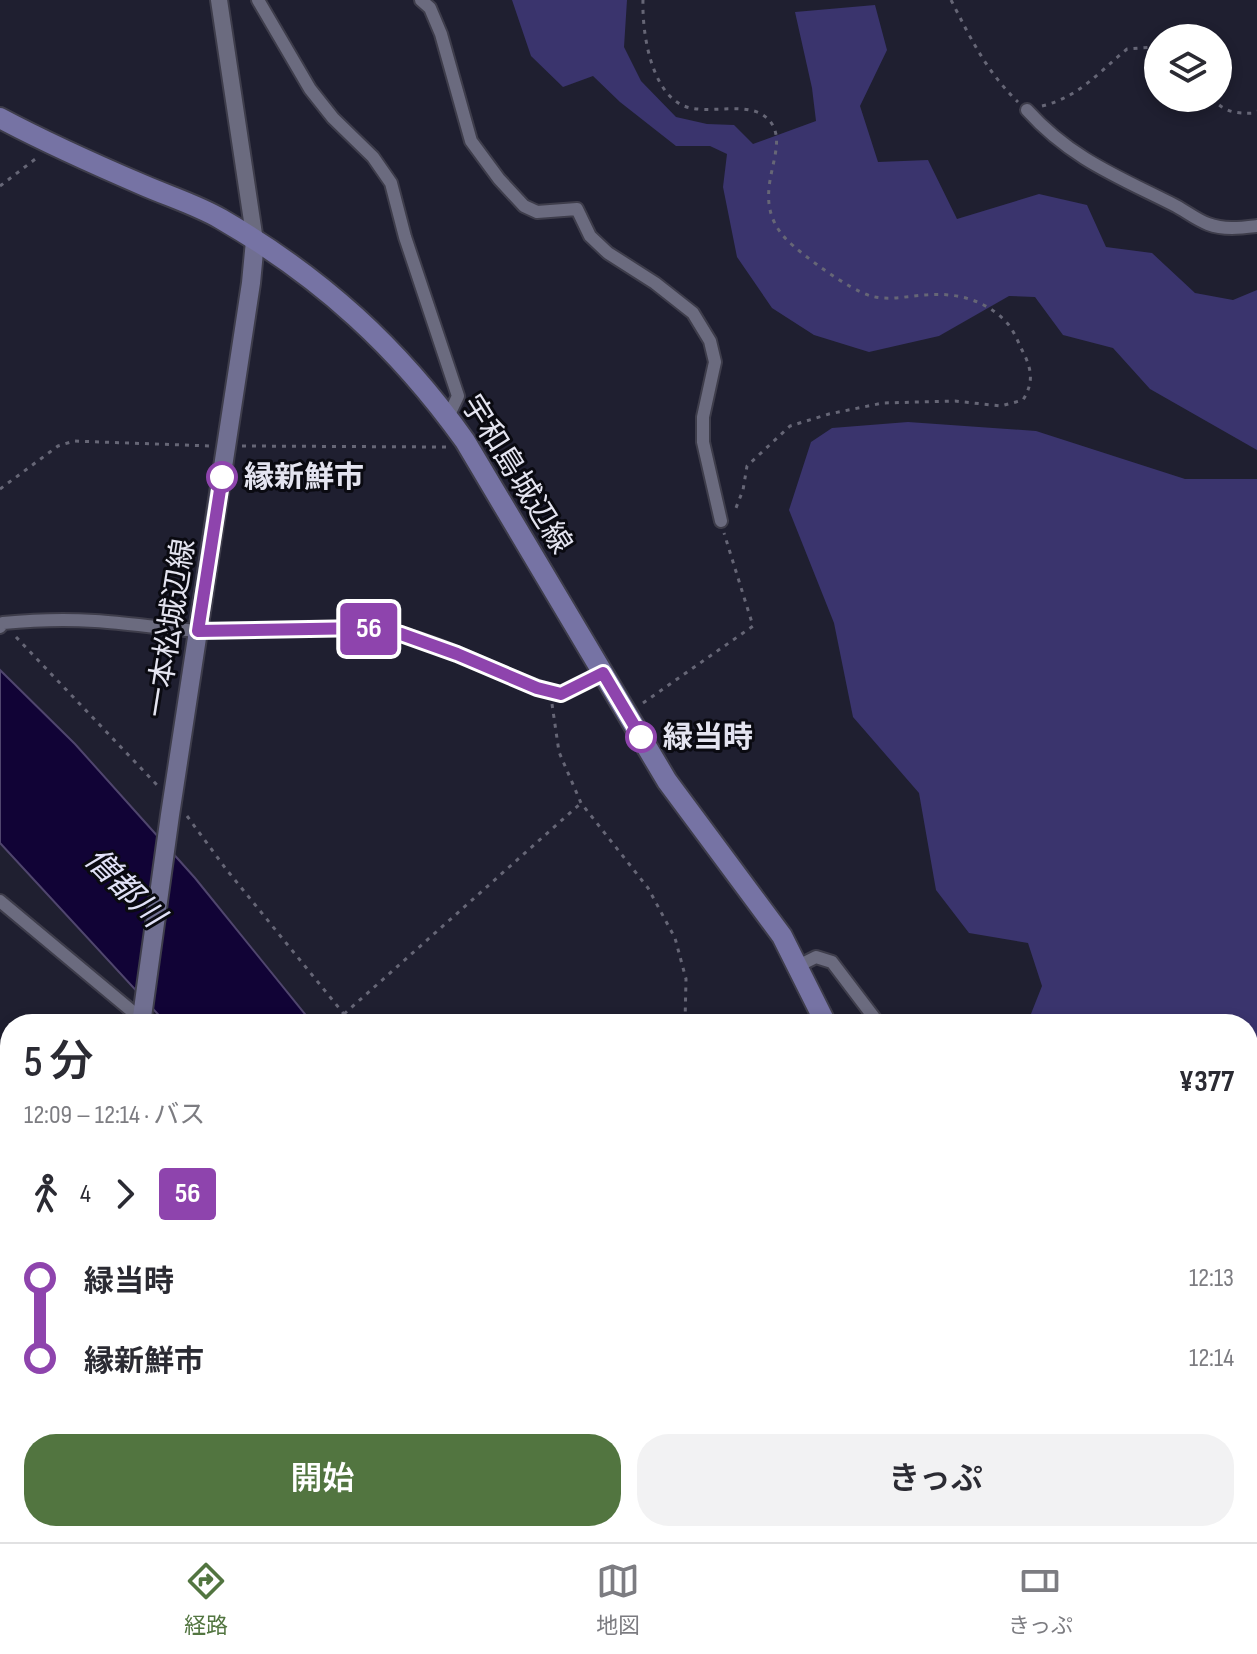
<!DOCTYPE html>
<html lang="ja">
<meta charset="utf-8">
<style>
body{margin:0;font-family:"Sofia Sans Condensed","Noto Sans JP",sans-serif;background:#f2f2f3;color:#2b2b33;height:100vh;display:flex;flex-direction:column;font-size:30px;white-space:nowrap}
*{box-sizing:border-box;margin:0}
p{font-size:26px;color:#7c7c81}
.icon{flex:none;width:44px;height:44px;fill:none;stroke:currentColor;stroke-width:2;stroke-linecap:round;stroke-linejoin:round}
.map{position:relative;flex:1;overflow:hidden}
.details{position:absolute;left:0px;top:1014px;width:1258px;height:528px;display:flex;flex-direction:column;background:#fff;border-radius:32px 32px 0 0;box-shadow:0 4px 12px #0003}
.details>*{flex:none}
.badge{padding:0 16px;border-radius:6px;font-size:28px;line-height:52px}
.tools{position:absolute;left:1144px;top:24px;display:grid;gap:16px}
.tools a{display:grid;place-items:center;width:88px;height:88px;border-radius:50%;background:#fff;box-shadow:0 4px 12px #0003;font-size:40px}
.map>.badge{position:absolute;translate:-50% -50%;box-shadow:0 0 0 4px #fff}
.legs{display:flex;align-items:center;gap:12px;height:88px;padding:0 24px;font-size:26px}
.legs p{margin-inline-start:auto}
.head{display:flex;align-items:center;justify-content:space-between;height:136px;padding:0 24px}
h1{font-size:44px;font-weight:600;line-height:60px}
.primary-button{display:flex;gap:16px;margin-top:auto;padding:16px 24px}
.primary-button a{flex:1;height:92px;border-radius:32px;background:#527540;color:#fff;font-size:32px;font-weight:600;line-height:92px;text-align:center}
.primary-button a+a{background:#f2f2f3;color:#2b2b33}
ul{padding:0 24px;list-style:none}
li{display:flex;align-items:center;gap:28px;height:80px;font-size:30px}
li i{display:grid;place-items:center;width:12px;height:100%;margin:0 10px;background:currentColor}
li i::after{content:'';width:20px;height:20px;margin:-10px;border:6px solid;border-radius:50%;background:#fff}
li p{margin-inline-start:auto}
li:first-child i{background:linear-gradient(#0000 50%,currentColor 0)}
li:last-child i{background:linear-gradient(currentColor 50%,#0000 0)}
.tabs{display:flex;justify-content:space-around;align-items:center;height:112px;border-top:2px solid #e1e1e2;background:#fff;font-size:22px;color:#7c7c81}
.tabs a{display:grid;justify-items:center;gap:4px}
.tabs .on{color:#527540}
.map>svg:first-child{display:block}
</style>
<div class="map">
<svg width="1257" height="1542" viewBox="0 0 1257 1542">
<rect width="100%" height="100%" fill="#1f1f30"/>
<path fill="#3a346d" d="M512,0H627L624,47L641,81L676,117L707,124L734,125L753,144L816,121L812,88L795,12L875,5L887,50L860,106L878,162L928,160L957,219L1039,194L1087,205L1106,247L1152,253L1195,293L1233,300L1257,290V450L1150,389L1113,348L1063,335L1035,297L1009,296L939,336L869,352L814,335L772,308L737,257L723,187L727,154L710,146H676L620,102L593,76L563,87L531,56Z
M908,422L1036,431L1185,479H1257V1249L1248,1239V1024H1027L1042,986L1028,943L969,933L936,890L919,793L853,717L834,623L789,510L811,442L832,428Z
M0,1077L10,1082V1413L0,1419Z
M89,1532H279L278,1542H79Z"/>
<path fill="#110336" stroke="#50466e" stroke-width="2" d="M0,670L75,744L195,878L313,1024H167L0,843Z"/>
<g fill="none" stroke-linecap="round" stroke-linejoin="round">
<g stroke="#3e3d4b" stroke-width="16">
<path id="minor" d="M258,0L310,89L333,118L373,157L391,183L405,237L458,396L448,417
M421,0L430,8L441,34L471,141L499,179L524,206L537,212L577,209L590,236L608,253L655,283L693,313L710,341L715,362L703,417V442L721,521
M1027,110C1071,159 1119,177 1176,206C1187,212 1197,220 1208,224C1224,230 1240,228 1257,226
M0,627L3,623C34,620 65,619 95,621C130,623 164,629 199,631C262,634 341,619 401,634C456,647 506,679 561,694L603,673
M0,901L145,1022
M798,966L816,957L832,962L879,1024
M1248,1303L1257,1310
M330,1542L331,1532
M446,1542V1532"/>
</g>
<g stroke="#3e3d4b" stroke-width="20">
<path id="tertiary" d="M219,0L255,241"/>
</g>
<g stroke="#3e3d4b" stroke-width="22">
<path id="secondary" d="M141,1024L170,815L251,283L255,241
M293,1542L295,1532"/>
</g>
<g stroke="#3e3d4b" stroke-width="24">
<path id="primary" d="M0,118C47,143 94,164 143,185C168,196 197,205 221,219C321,277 398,347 465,441L667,781L782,936L826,1024
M1143,1532L1150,1542"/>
</g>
<path stroke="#666676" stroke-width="3" stroke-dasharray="4 6" stroke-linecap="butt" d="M643,0C642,31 650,87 680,104C706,119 753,95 772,124C790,153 746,196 786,239C803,256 848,289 871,296C889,301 907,296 925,295C956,292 987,300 1008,324C1014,331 1018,342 1022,350C1032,369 1034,382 1023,400L1001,406L955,401L883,403L829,414L790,426L747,466L743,490L734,513
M951,0C971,39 986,71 1018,102
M1212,98C1224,112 1236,114 1254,113L1257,111
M1042,106C1079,97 1099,72 1127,49L1153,47L1158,49
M0,186L38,157
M242,446L446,447
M0,489L58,446L74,441L210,446
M16,637L157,785
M643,703L753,626L724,533
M552,704L559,752L581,803L648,888L675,938L686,979L685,1024
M187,816L226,869L352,1024
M344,1014L580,804"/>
<use href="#minor" stroke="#6b6b7f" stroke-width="12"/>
<use href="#tertiary" stroke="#6b6b7f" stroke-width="16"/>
<use href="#secondary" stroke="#706f91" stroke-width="18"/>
<use href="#primary" stroke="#7673a4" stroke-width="20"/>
</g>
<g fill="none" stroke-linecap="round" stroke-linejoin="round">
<g stroke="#fff" stroke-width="18">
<path id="line-1" d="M222,477L198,631L365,628L401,634L457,654L537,688L561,694L603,673L641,737"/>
</g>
<use href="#line-1" stroke="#8e44ad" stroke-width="12"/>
</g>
<g fill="#fff" stroke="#8e44ad" stroke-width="4">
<circle cx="222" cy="477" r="14"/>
<circle cx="641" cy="737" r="14"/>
</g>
<g text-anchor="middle" stroke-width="6" stroke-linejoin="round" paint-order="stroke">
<g font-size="30" fill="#e4e4f0" stroke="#0a0a11">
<text transform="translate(517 474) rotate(58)" y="10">宇和島城辺線</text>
<text transform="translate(170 628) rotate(-81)" y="10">一本松城辺線</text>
</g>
<g font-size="30" font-weight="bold" fill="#e4e4f0" stroke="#0a0a11" text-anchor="start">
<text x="244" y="487">縁新鮮市</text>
<text x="663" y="747">緑当時</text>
</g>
<g font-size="32" font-style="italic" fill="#e1e1f7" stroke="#0a0a11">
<text transform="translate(125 887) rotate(45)" y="11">僧都川</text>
</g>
</g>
</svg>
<div class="tools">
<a><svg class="icon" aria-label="layers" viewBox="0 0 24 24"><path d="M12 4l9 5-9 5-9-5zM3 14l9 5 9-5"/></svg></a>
</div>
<b class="badge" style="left:369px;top:629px;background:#8e44ad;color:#fff">56</b>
<section class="details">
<div class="head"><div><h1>5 分</h1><p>12:09 – 12:14 · バス</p></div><b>¥377</b></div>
<div class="legs"><svg class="icon" aria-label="walk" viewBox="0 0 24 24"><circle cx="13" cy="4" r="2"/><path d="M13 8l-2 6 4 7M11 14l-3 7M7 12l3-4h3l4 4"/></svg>4<svg class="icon" aria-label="forward" viewBox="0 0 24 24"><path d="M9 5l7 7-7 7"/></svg><b class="badge" style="background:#8e44ad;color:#fff">56</b></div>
<ul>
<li><i style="color:#8e44ad"></i><b>緑当時</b><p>12:13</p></li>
<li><i style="color:#8e44ad"></i><b>縁新鮮市</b><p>12:14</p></li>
</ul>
<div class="primary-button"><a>開始</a><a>きっぷ</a></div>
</section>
</div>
<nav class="tabs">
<a class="on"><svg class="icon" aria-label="directions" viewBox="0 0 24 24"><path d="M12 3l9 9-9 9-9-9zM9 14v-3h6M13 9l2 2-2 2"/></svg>経路</a>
<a><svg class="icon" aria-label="map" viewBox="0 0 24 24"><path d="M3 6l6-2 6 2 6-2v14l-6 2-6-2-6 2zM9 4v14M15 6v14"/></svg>地図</a>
<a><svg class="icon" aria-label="tickets" viewBox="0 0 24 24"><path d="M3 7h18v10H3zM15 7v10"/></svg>きっぷ</a>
</nav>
